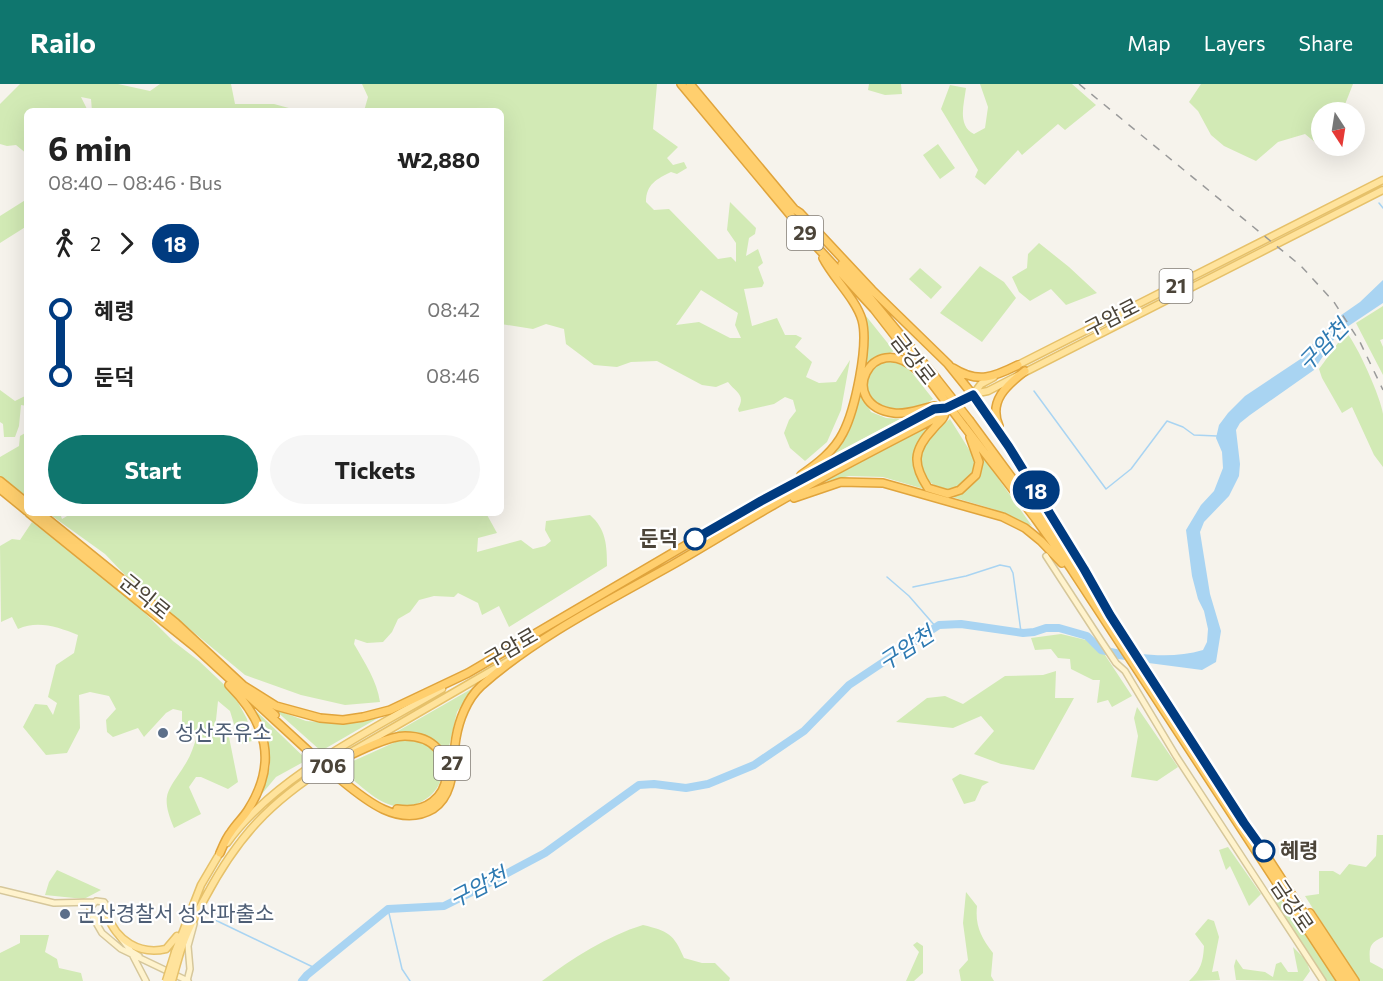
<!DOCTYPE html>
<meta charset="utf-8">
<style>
body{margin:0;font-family:Commissioner,"Noto Sans KR",sans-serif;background:#f6f6f6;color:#222;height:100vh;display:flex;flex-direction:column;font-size:22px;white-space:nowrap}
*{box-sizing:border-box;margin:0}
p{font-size:20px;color:#767676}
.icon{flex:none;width:33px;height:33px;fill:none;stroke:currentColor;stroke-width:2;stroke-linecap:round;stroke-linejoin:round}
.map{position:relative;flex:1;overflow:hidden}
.details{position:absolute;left:24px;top:24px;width:480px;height:408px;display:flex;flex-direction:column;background:#fff;border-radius:9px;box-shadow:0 6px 24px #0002}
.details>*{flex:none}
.badge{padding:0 12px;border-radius:20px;font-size:21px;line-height:39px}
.needle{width:39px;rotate:168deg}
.controls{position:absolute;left:1311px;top:18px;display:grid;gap:12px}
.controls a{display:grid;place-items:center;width:54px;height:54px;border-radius:50%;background:#fff;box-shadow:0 6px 24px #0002;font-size:30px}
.map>.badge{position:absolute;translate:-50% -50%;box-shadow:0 0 0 3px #fff}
.legs{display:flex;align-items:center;gap:9px;height:66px;padding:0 24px;font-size:20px}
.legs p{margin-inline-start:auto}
.summary{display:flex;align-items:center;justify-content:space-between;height:102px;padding:0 24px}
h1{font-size:33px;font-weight:700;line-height:45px}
.action{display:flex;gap:12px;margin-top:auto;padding:12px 24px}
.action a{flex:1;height:69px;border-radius:36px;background:#0f766e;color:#fff;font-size:24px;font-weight:700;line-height:69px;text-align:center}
.action a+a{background:#f6f6f6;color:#222}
ul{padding:0 24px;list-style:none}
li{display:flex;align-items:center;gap:21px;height:66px;font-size:22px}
li i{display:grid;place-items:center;width:9px;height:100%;margin:0 8px;background:currentColor}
li i::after{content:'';width:15px;height:15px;margin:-8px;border:4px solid;border-radius:50%;background:#fff}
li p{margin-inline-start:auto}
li:first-child i{background:linear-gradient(#0000 50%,currentColor 0)}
li:last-child i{background:linear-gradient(currentColor 50%,#0000 0)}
header{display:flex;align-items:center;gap:36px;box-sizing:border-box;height:84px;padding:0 30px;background:#0f766e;color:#fff}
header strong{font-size:28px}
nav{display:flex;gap:33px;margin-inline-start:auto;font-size:21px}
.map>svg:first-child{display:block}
</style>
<header>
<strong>Railo</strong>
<nav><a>Map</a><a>Layers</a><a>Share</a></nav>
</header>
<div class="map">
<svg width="1383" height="897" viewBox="0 0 1383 897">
<rect width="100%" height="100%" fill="#f6f3ec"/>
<path fill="#d2eab5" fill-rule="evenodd" d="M20,0H118L150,7L160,0H231L235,20H274L300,27H92L91,15L81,13L88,27H27V70L16,61L7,62L0,60V20Z
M362,0H657L653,45L678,63L667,74L673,81L684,78L687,84L677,90L671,88C657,95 646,100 646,118L654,126L669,125L718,175L731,173L736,178V159L727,146L730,118L756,144L755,150L749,154L746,172L758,165L763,179L758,183L764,199L762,203L744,205L752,242L777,234L785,251H796L802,254L795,263L812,278L806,293L819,299L836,298L850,276L841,326L827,358L805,377L790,364L784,349L789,336L796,327L793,316L785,313L774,320L739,328L738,325C746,310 736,309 728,298L716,303L702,301L657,277L631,278L617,283L594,281L566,260L564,245L546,240L533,245L501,240V27H364L368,13ZM701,206L738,229L735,241L741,254H730L699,238L676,241Z
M869,0H901L902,10L885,11L868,6Z
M980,0H1072L1096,21L1065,46L1058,40L1022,71L1018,66L985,101L975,93L978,86L941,25L950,1L966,4C964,20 957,42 974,50L985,44L988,23Z
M1201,0H1353L1342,28H1322L1321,57L1316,59L1305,50L1278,58L1256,77L1224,62L1211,51L1198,27L1189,18Z
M938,60L955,84L940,95L923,71Z
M27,115V142L0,159V132Z
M1039,159L1069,183L1097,209L1066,221L1051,205L1030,217L1019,208L1012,193L1027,184L1028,170Z
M980,182L1004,198L1016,214L982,258L940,229Z
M920,184L942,203L931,215L909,195Z
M1383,222V255L1380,256L1383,263V291L1356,239Z
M862,227L894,267L869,280L863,286C867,266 867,248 862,227Z
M1346,248C1357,260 1381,314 1383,330C1383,347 1383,366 1383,383L1374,371L1352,323L1342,329L1322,294L1319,285Z
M883,277L898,278L909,285L933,315C919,326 892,331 877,320C872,316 868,308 865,303L871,284Z
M0,306L15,317L27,311V322L21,321L19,342L15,353H4L3,340L0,338Z
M859,306L871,328L886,334L900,335L834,370L850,342Z
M950,335L975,375C974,380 973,388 970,393C948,424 902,391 929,354C934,347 943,341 950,335Z
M930,340C911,364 909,379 924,405L883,393L849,392L821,399Z
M27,348V414L0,392V373L19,362L20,352Z
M981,370L1032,442L993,425L952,413C974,403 981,394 981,370Z
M48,429H60L62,435L72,429H486L497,449L478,454L477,468L521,456L533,465L545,462L551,457L545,446L546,437L590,431C606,445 607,461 607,482L509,543L499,522L482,531L478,519L458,509L454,513L434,512L419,516L410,528L398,535L392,548L383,558L367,559L355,555L354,560C365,579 377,597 380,618L345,621L301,611L245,591L126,492L105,470Z
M32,438L131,515L173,557L199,577L233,609L247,635L252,657L240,660L230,627L218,617L216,636L212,647L228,648L238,698L228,705L201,693H196L189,703L201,730L174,744C159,709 169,707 186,679C191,671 194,661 197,652L182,650V627L173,625L166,629L144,653L138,644L113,653L107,648L106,636L116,625L109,612L90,608L79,611L80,644L67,669L46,671L23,643L35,620L47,621L53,631L57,619L48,613L56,581L74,569L78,551C58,543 38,536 18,545L12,533L1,538L0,462L12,455L20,456Z
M1061,550L1086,556L1099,568L1105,571L1132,612L1112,623L1108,616L1097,619L1100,596H1093L1071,585L1070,575L1058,574L1051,565L1035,566L1031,554Z
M1056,587L1055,614H1074L1034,686L1001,680L974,670L994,647L981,632L953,644L896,638L927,614L945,612L963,620L1005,592L1043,591Z
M473,604L457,628L447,671C427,650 420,649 391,651Z
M1137,623L1178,683L1157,697L1131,693L1138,652L1134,634Z
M253,624L307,676L276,693L261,711L270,682L265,645Z
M274,625L306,637L345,640L378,634L321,667Z
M402,655C430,659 432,660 444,687C442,692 440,699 437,704C427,719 406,727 388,720C372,714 352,695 340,683Z
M960,690L989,698L982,702L975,717L964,720L952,695Z
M1377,751H1383V853C1369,859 1369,864 1370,878L1383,885V897H1359L1305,812L1319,810V787H1333L1340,791L1349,780L1366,783L1376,772Z
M1228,763L1261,810L1249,822L1230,782L1226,786L1219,766Z
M57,786L101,806L84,815L45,811L49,798Z
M966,808L977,822C975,842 981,853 993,869L991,892L994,897H961L959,886L968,876L963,839Z
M1276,808L1337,897H1327L1269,809Z
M1208,835L1214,837L1219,853L1212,888L1218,887L1220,896L1189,897C1201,886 1203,878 1204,862L1195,850Z
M643,841C668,847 674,850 684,874L702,879H715L730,894L729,897H542C573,874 607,852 643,841Z
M20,851H49L45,868L57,875L59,884L81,889L83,897H0V869L20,859Z
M917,858L923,862V889L914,897H906L919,868L913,861Z
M1293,863L1306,876L1310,887L1303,897L1236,896L1234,882L1236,875L1243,885L1265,888L1273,893L1276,880L1281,878L1288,888H1298Z"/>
<path fill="#a9d4f2" d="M1383,196V219L1338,249L1314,286L1250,331L1240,339L1236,346L1240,380L1239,392L1229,412L1204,438L1200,448L1210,510L1221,547L1216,578L1202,586L1118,575L1111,565C1141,571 1173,575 1203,566L1207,558L1208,545L1204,527L1198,515L1192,492L1186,446L1201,421L1214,407L1223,384L1222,368L1216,354L1219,341L1228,329L1245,312L1302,274L1319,252L1337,234L1360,218Z"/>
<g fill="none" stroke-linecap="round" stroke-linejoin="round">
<path stroke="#a9d4f2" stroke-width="1.5" d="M1379,119L1383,124
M1034,307L1106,405L1131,385L1167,337L1183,343L1194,351L1217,352
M887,493L909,512L936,543
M913,503L966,492L1000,481L1010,483L1013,489L1021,548
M388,825L402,885L410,897
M213,835L315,884"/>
<path stroke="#a9d4f2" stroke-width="8" d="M302,897L307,891L388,825L444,822L474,807L545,769L639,701L654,700L686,704L708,700L754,681L804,647L849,601L939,541L961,540L1023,549L1034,548L1046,544H1059L1087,552L1101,566L1125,571"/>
<g stroke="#d6c79b" stroke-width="8">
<path id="secondary" d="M1046,472L1102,558L1116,579L1125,587L1176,672L1323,897
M0,806L54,819L94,818
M95,834L100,835L107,830L108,824L104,818L96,817L90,824L91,830L102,849L121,865L188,897
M120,853L131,867L139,872
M133,872L146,897
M187,897L190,885L188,862L194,840"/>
</g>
<g stroke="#e6c16a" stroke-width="9">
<path id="primary" d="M1014,283L1383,96
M973,310L988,307L1383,106
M973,311L981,300L994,293
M351,668L508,577
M227,759C276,691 371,647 442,605
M107,830C116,857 140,871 166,865L177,852
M175,868L201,801L221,767
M180,869C186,849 195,832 205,814C238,752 270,718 329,681"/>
</g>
<g stroke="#e0a43c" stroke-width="10">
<path id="highway" d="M681,0L817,163L874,225L930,297
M690,0L795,126
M794,125L800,129L872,206L948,280L973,311L1028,393L1089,496
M842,180L936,294
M953,284C978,300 994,293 1018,281
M917,286C871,244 835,321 894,329C907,331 922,324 935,322
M946,326C943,338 940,336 933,345C912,367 913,381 928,404L948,410L960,406L976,391L979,378L970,353
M970,337L1057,455L1110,531L1348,897
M964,342L1035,434L1070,483L1341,897
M999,342C988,317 1007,301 1025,287
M801,391C817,380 834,367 843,349C855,326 869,261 862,236C856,215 833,194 823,174
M0,397L27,419
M0,405L27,427
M794,414L841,398L883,399L1003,433L1025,444L1041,457L1062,479
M29,429L195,563L315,673
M40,429L176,539L246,604
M244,602L276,622L320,634L343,636L363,633L390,626L468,589L761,417L934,325L946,324L973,311
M256,614L275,631
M328,682C347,673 386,652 405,652C465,652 458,735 397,725
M340,695C364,715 399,745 433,725C456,710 452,677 456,654C459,636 467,615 481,602C536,553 608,517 672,481C705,462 737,442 770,423C825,391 882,362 938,333L946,324
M220,769C223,762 226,754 231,748C236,740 243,734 248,726C278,679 267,639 229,601
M1310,829L1355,897"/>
</g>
<use href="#secondary" stroke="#fff3cd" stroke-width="5"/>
<use href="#primary" stroke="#ffe39c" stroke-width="6"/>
<use href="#highway" stroke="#ffcf6e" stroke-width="7"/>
<path stroke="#9a9a9a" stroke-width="1.5" stroke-dasharray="8 8" stroke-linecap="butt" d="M1079,0L1301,182L1334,218L1360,258L1383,306"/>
<g stroke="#e6c16a" stroke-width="9" stroke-linecap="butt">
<path id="primary-bridge" d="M166,897L175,868
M172,897L180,869"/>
</g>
<g stroke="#e0a43c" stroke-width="10" stroke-linecap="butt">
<path id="highway-bridge" d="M936,294L970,337
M930,297L964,342
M315,673L340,695
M332,682L343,692"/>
</g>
<use href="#primary-bridge" stroke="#ffe39c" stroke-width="6"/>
<use href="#highway-bridge" stroke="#ffcf6e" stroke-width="7"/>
</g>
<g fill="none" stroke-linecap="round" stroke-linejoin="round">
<g stroke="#fff" stroke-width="14">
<path id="line-1" d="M695,455L761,417L934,325L946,324L973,311L1009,363L1084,485L1110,531L1244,739L1264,767"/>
</g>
<use href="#line-1" stroke="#003b80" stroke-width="9"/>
</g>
<g fill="#fff" stroke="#003b80" stroke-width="3">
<circle cx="695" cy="455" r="10"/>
<circle cx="1264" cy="767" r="10"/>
</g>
<g fill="#5c6f8a" stroke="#fff" stroke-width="2">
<circle cx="163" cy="649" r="6"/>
<circle cx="65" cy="830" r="6"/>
</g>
<g text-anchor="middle" stroke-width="4.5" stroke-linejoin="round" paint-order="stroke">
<g fill="#fff" stroke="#817c74" stroke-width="1.5">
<rect x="787" y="132" width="36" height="34" rx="4.5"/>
<rect x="1159.5" y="185" width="33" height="34" rx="4.5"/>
<rect x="434" y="662" width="36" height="34" rx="4.5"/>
<rect x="302.5" y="665" width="51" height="34" rx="4.5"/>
</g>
<g font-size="20" font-weight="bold" fill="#4b4439">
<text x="805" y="156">29</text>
<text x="1176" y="209">21</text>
<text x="452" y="686">27</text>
<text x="328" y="689">706</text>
</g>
<g font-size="21" fill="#4b4439" stroke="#fff">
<text transform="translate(1112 234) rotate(-27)" y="7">구암로</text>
<text transform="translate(913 275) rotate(52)" y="7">금강로</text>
<text transform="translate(145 513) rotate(39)" y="7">군익로</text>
<text transform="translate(511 564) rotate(-30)" y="7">구암로</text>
<text transform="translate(1292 822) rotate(56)" y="7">금강로</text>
</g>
<g font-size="21" font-weight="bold" fill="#4b4439" stroke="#fff" text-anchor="end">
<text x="678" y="462">둔덕</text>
<text x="1280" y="774" text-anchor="start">혜령</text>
</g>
<g font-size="21" fill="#4e5e75" stroke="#fff" text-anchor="start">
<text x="175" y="656">성산주유소</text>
<text x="77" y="837">군산경찰서 성산파출소</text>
</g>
<g font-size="22" font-style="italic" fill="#2e7ab2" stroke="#fff">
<text transform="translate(1323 261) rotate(-46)" y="8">구암천</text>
<text transform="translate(906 564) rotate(-33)" y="8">구암천</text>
<text transform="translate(478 803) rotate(-27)" y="8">구암천</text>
</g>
</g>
</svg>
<div class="controls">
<a><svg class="needle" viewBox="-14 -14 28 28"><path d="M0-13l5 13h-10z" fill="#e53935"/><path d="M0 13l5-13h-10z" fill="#767676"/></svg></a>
</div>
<b class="badge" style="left:1036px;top:406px;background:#003b80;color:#fff">18</b>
<section class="details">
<div class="summary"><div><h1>6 min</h1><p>08:40 – 08:46 · Bus</p></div><b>₩2,880</b></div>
<div class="legs"><svg class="icon" aria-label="walk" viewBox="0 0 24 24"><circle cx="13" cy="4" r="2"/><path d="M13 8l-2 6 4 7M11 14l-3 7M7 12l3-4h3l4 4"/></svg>2<svg class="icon" aria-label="forward" viewBox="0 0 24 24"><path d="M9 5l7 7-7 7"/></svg><b class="badge" style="background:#003b80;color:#fff">18</b></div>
<ul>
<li><i style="color:#003b80"></i><b>혜령</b><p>08:42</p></li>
<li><i style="color:#003b80"></i><b>둔덕</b><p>08:46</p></li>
</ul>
<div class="action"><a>Start</a><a>Tickets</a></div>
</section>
</div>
